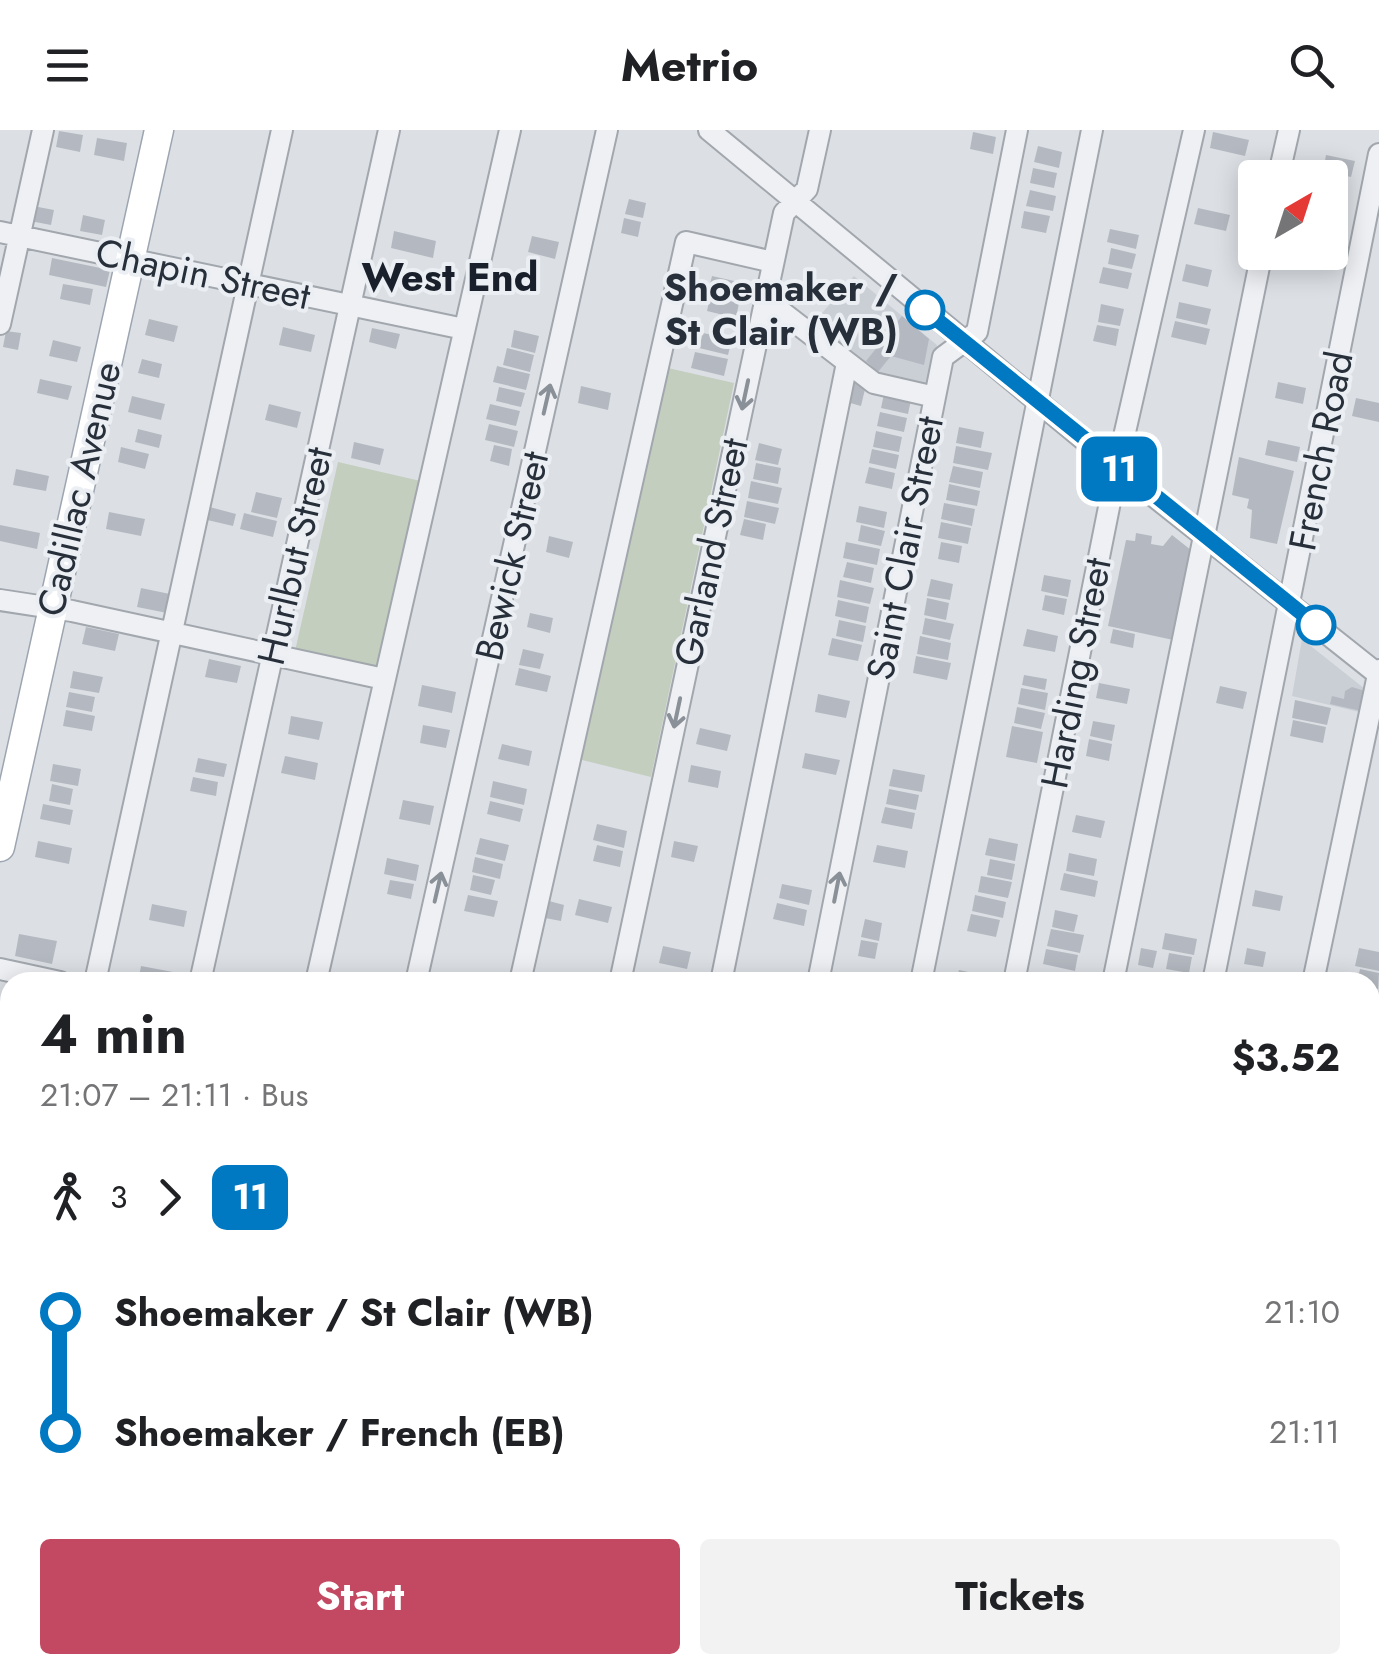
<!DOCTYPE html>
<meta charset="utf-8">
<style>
body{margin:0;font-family:Jost,sans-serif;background:#f2f2f2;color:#202124;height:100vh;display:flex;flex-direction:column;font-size:38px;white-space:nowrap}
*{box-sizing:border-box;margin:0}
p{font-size:32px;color:#757577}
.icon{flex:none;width:55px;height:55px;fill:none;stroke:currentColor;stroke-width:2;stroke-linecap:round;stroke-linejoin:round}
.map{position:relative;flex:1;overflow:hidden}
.sheet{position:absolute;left:0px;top:842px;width:1380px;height:702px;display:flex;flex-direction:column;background:#fff;border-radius:30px 30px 0 0;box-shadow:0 5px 25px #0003}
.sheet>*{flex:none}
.badge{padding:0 20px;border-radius:15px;font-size:35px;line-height:65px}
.needle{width:65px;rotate:39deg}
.fabs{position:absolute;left:1238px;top:30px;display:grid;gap:20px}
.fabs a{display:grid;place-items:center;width:110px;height:110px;border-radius:10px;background:#fff;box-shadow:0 5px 25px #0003;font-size:50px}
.map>.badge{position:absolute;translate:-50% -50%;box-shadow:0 0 0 5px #fff}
.legs{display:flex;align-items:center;gap:15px;height:110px;padding:0 40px;font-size:32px}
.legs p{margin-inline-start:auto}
.head{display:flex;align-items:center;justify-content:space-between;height:170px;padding:0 40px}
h1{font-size:55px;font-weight:700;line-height:75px}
.primary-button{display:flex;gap:20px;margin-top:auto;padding:20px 40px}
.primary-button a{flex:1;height:115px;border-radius:10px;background:#c24961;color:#fff;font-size:40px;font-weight:700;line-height:115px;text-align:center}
.primary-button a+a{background:#f2f2f2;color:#202124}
ul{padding:0 40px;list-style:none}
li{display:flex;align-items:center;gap:35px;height:120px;font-size:38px}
li i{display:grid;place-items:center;width:15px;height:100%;margin:0 12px;background:currentColor}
li i::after{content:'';width:25px;height:25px;margin:-12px;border:8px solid;border-radius:50%;background:#fff}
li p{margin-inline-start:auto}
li:first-child i{background:linear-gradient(#0000 50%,currentColor 0)}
li:last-child i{background:linear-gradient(currentColor 50%,#0000 0)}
header{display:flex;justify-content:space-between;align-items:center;height:130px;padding:0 40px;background:#fff;font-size:45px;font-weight:700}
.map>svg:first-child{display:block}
</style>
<header><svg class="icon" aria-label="menu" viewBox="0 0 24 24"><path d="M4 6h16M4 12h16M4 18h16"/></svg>Metrio<svg class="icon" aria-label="search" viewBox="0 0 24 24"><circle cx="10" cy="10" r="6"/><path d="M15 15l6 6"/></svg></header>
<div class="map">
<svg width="1379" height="1544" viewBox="0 0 1379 1544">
<rect width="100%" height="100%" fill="#dce0e5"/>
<path fill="#cacfd6" d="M854,146L937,215L929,258L860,238L811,196Z
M1302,509L1365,559L1359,582L1292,566Z"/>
<path fill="#c3cebe" d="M668,238L734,253L651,647L578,629Z
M338,332L425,352L381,541L295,521Z
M70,1535H181L223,1544H68Z"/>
<path fill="#b4b9c1" d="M59,1L83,5L80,22L56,17Z
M973,2L996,7L993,24L970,19Z
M1213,2L1249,10L1245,26L1210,18Z
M97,8L127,13L124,31L94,25Z
M1038,16L1062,22L1059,38L1034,32Z
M1326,25L1355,31L1351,47L1323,41Z
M1033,38L1057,43L1054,58L1030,53Z
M1030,60L1056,66L1053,81L1026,76Z
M629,69L646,73L643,88L625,84Z
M33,76L54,80L51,95L30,91Z
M1198,78L1230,85L1226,101L1194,94Z
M1024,81L1050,86L1046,103L1021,98Z
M83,85L105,90L102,105L80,101Z
M624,88L641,92L638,107L621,103Z
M1110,99L1139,105L1136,119L1107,112Z
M394,101L436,111L433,128L391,118Z
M532,106L559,112L555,129L528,122Z
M1111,118L1136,124L1132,139L1108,134Z
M52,128L110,140L106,157L49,145Z
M1186,134L1212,140L1208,157L1182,151Z
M1103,137L1132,143L1128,159L1099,153Z
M712,146L743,153L740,170L708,162Z
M63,154L93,159L90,175L60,169Z
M710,167L739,173L736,188L707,181Z
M1179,172L1211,179L1207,195L1176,188Z
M1101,174L1124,179L1120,196L1098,192Z
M902,186L929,209L924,235L891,226L878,242L866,231Z
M149,189L178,196L174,212L145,205Z
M1175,191L1210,199L1206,215L1171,207Z
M1097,195L1119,199L1116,216L1093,211Z
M283,197L315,205L311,222L279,215Z
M372,198L400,204L396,219L369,212Z
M514,200L539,206L535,223L511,217Z
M6,201L21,203L18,220L3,217Z
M703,203L732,209L728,225L699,218Z
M53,210L81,217L77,232L49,226Z
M507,218L534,225L530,242L503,235Z
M695,222L728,229L724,246L691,238Z
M142,229L162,234L159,248L138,243Z
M497,236L530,244L526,260L493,252Z
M848,243L866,255L861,276L843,271Z
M40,249L72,256L68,270L37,263Z
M1278,252L1306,258L1303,274L1275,268Z
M581,256L611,263L608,280L578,273Z
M499,257L525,263L521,277L496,271Z
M884,264L911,270L908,284L881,278Z
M132,266L165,274L161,290L128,282Z
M1356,268L1379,273V292L1352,286Z
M269,274L301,282L297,298L265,290Z
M490,274L520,281L516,296L486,289Z
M880,282L907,288L904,302L877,296Z
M489,294L518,301L514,317L485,310Z
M959,297L984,302L981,318L956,313Z
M138,299L162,305L159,318L135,312Z
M876,301L902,307L899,322L873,317Z
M1268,310L1300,317L1297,332L1265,325Z
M354,312L384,319L380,335L351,328Z
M759,313L782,319L778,335L755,330Z
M494,315L512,319L509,336L490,331Z
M956,316L992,323L988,340L953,333Z
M121,317L149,324L145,339L118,332Z
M872,319L899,325L896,339L869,333Z
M1239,327L1294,341L1277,414L1250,408L1252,380L1247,378L1249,369L1232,365Z
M756,333L781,338L778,354L753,349Z
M953,336L983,342L980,358L949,352Z
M869,337L895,343L892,359L865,353Z
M16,339L49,346L46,361L13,355Z
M751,351L782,358L778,374L748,368Z
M949,354L980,361L977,376L946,370Z
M256,362L282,368L277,388L251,382Z
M747,371L779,378L775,394L744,387Z
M944,373L975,379L972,396L941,389Z
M206,376L236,384L233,396L203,389Z
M859,376L887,382L884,398L856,392Z
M109,382L145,389L141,406L106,399Z
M244,383L277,391L273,407L240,399Z
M744,389L766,394L763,410L740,405Z
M941,392L971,398L968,414L938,408Z
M0,395L40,403L37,419L0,411Z
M861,395L885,401L881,416L858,411Z
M1136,403L1152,406L1151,414L1163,416L1172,405L1196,424L1178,511L1108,496L1126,410L1135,411Z
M549,406L573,412L569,428L546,422Z
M846,412L880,419L877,435L843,428Z
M941,412L962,416L959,433L938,429Z
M847,432L874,438L871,453L843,447Z
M1044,445L1071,450L1068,467L1041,461Z
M931,449L953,454L950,470L927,466Z
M840,450L874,458L870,474L837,467Z
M141,458L170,464L167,483L137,477Z
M1045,465L1067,469L1064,485L1042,480Z
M927,468L949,473L946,490L924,485Z
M838,470L869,477L866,493L835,486Z
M530,483L553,488L550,503L527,497Z
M925,488L954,494L950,510L922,504Z
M839,490L866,496L863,512L836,506Z
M86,497L119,504L115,521L82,514Z
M1027,499L1058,506L1055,522L1023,516Z
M1113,499L1135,504L1133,518L1110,513Z
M920,506L951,513L948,530L917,524Z
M832,508L862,515L858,531L828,525Z
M523,519L544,524L540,539L519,535Z
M916,526L951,533L947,550L913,543Z
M209,529L241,536L237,553L205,547Z
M519,538L551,546L547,562L515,555Z
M73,541L103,547L99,563L70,558Z
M1024,545L1047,549L1045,560L1022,555Z
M1099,553L1130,559L1127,574L1096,568Z
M422,555L456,562L452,583L418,576Z
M1220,556L1247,562L1243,579L1216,573Z
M1352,557L1365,561L1361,581L1330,574L1332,566L1344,569L1345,561Z
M1021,558L1048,563L1045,580L1018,574Z
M69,562L95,567L92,582L66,577Z
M818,564L850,571L846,588L815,582Z
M1295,570L1331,578L1327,595L1292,588Z
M1017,577L1045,583L1041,599L1014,593Z
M66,580L95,586L92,601L63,596Z
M291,586L323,592L319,610L288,604Z
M1293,590L1326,597L1323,613L1290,606Z
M1093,591L1115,595L1112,611L1090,606Z
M423,595L450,600L446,618L420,613Z
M1012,596L1043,602L1037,633L1006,627Z
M700,598L731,605L727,621L696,614Z
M1089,609L1112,614L1109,631L1086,626Z
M502,614L532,621L529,636L498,629Z
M805,623L840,630L836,645L802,638Z
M285,626L318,633L315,650L281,643Z
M198,628L227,634L224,647L195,642Z
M53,634L81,639L78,656L50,651Z
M691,635L721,641L718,658L688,652Z
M893,639L925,645L922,662L889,656Z
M193,647L218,652L216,666L190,661Z
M493,651L527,659L524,675L490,667Z
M52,654L73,659L70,675L49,671Z
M889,659L919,665L916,680L886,674Z
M403,670L434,676L430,695L399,689Z
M490,671L523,679L520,692L487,684Z
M43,674L73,680L70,695L40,689Z
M885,677L915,683L912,699L881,693Z
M1076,685L1105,691L1101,708L1072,702Z
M597,694L627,701L624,718L593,710Z
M480,708L509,715L505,731L476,724Z
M989,708L1018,714L1015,731L985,725Z
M38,711L72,718L69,734L35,727Z
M674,711L698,716L694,732L671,727Z
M597,715L623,721L620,737L593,731Z
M877,715L908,721L905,738L873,732Z
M1069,723L1097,729L1094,746L1066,741Z
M475,727L503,734L500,749L472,742Z
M387,728L419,735L416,751L384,744Z
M990,729L1015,734L1012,750L987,745Z
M1064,743L1098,751L1095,767L1060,760Z
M473,745L495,750L491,765L470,760Z
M981,746L1012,752L1008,768L978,762Z
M390,750L414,754L411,769L387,764Z
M782,754L812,760L809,775L779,768Z
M1255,760L1283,766L1280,781L1252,776Z
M468,765L498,771L494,787L464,781Z
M975,765L1006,772L1003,788L972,781Z
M579,769L612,777L608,793L575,785Z
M549,771L564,775L561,791L545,788Z
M777,773L807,780L804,796L773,789Z
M152,774L187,781L184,797L149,790Z
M1055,780L1078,785L1074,802L1052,797Z
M971,784L1000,790L996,807L967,801Z
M865,789L882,793L879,811L861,807Z
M1051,799L1084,805L1080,823L1047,816Z
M1165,803L1197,809L1194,825L1162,819Z
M19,804L57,811L52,834L15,826Z
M861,810L878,813L875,829L858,826Z
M663,816L691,822L687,839L659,833Z
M1141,818L1157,821L1153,838L1138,835Z
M1247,818L1266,822L1263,837L1244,834Z
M1359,818L1379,822V841L1355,836Z
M1046,819L1078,825L1075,841L1043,834Z
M1169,823L1192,827L1189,843L1166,839Z
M141,836L173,842L171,852H138Z
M1360,839L1379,843L1378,859L1370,857V852H1357Z
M959,840L987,846L986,852H956Z
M0,1237L10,1239V1381L0,1378Z
M8,1498L10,1535H19L17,1544L0,1540Z
M712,1535H733L752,1539L751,1544H710Z"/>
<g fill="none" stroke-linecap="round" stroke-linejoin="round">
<g stroke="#a2a7ae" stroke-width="24">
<path id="minor" d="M709,0L1117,337L1379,545
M1278,48L1289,0
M0,102L464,199
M765,169L874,253L935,267
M0,194L43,0
M0,470L72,481L384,549
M0,839L60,852
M95,852L282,0
M200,852L389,0
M316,852L510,0
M416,852L607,0
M520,852L686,112L773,132
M620,852L784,83L807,59L820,0
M721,852L847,233
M818,852L943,227L977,202L1017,0
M921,852L1092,0
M1014,852L1117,337L1194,0
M1113,852L1262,122
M1213,852L1379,24
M1313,852L1379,540
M1370,1030L1379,986
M0,1230L10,1232
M0,1436L10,1420
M1370,1517L1379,1475
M46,1544L48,1535
M165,1544L167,1535
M262,1544L265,1535
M472,1544L474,1535
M581,1544L583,1535
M680,1544L682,1535
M781,1544L783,1535
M875,1544L877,1535
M973,1544L975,1535
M1071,1544L1073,1535
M1172,1544L1174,1535
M1264,1544L1266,1535
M1364,1544L1366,1535"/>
</g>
<g stroke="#9ca5b0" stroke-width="31">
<path id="major" d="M0,717L159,0
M0,1468L10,1471
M313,1535L360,1544"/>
</g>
<use href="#minor" stroke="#eef0f4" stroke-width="20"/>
<use href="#major" stroke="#fff" stroke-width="28"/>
</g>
<defs><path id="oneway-shaft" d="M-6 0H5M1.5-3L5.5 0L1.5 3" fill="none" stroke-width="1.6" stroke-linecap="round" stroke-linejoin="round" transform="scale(2.5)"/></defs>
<g stroke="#8a9097">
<use href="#oneway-shaft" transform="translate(745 265) rotate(102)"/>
<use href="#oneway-shaft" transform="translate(547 269) rotate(-77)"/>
<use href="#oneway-shaft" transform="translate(677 583) rotate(102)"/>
<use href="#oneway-shaft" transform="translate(438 757) rotate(-77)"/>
<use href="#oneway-shaft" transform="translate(837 757) rotate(-79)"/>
</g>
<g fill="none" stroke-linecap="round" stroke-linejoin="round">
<g stroke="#fff" stroke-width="22">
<path id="line-1" d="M925,180L1316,495"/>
</g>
<use href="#line-1" stroke="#0079c2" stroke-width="15"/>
</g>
<g fill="#fff" stroke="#0079c2" stroke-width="5">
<circle cx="925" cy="180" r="18"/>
<circle cx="1316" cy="495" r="18"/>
</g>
<g text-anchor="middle" stroke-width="8" stroke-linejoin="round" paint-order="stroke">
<g font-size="38" fill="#272f3a" stroke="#ebeff3">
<text transform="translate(203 144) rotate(12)" y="13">Chapin Street</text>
<text transform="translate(1321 321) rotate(-79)" y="13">French Road</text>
<text transform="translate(79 359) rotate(-77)" y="13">Cadillac Avenue</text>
<text transform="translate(905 418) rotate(-79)" y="13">Saint Clair Street</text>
<text transform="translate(711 422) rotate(-78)" y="13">Garland Street</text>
<text transform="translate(295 426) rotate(-77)" y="13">Hurlbut Street</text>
<text transform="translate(512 426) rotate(-77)" y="13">Bewick Street</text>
<text transform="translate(1076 543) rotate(-79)" y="13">Harding Street</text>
</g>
<g font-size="38" font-weight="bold" fill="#272f3a" stroke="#ebeff3" text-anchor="end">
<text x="898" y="171">Shoemaker /<tspan x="898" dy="44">St Clair (WB)</tspan></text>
</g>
<g font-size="40" font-weight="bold" fill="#19202b" stroke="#ebeff3">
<text x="450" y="161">West End</text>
</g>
</g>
</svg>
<div class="fabs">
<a><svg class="needle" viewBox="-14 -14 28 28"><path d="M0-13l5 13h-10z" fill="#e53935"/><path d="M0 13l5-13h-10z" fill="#757577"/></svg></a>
</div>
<b class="badge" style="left:1119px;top:339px;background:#0079c2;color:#fff">11</b>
<section class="sheet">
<div class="head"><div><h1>4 min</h1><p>21:07 – 21:11 · Bus</p></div><b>$3.52</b></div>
<div class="legs"><svg class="icon" aria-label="walk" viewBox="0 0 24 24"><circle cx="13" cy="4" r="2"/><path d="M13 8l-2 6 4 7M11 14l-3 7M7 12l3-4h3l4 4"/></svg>3<svg class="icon" aria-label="forward" viewBox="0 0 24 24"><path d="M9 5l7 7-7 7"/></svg><b class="badge" style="background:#0079c2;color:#fff">11</b></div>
<ul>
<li><i style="color:#0079c2"></i><b>Shoemaker / St Clair (WB)</b><p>21:10</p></li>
<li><i style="color:#0079c2"></i><b>Shoemaker / French (EB)</b><p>21:11</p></li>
</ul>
<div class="primary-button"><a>Start</a><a>Tickets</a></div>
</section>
</div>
